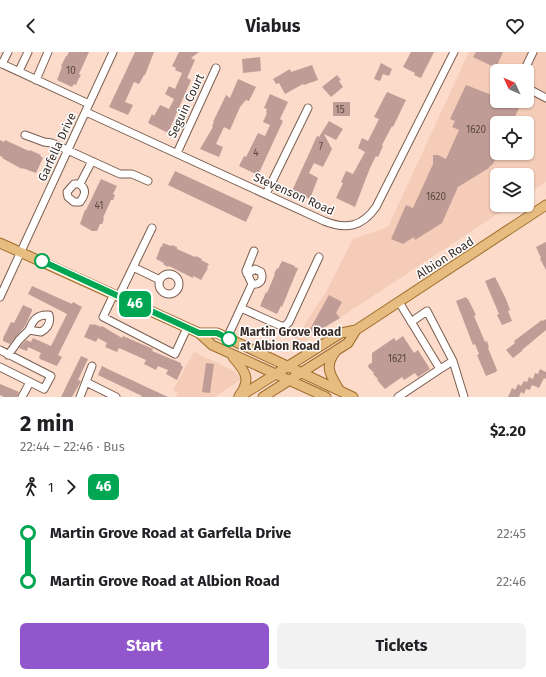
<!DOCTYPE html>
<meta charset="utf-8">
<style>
body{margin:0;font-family:"Fira Sans",sans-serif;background:#f2f2f2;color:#202124;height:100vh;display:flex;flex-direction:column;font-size:15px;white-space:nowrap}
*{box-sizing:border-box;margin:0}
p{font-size:13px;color:#757577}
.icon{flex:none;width:22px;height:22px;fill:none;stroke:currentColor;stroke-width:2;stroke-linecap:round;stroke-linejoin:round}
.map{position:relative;height:345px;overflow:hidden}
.side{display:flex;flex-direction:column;background:#fff;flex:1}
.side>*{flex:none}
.badge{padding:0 8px;border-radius:6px;font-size:14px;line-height:26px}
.needle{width:26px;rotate:314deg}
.tools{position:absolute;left:490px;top:12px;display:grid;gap:8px}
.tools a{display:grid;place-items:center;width:44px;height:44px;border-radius:6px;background:#fff;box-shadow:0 1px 3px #0004;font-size:20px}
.map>.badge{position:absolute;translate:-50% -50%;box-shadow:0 0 0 2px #fff}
.legs{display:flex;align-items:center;gap:6px;height:44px;padding:0 20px;font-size:13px}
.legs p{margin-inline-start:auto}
.overview{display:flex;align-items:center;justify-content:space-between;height:68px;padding:0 20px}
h1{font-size:22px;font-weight:700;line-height:30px}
.primary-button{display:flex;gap:8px;margin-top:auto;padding:8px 20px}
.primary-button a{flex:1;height:46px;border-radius:6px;background:#9256cc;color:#fff;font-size:16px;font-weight:700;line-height:46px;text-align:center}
.primary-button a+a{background:#f2f2f2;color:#202124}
ul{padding:0 20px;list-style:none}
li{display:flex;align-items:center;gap:14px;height:48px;font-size:15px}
li i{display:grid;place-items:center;width:6px;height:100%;margin:0 5px;background:currentColor}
li i::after{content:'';width:10px;height:10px;margin:-5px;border:3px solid;border-radius:50%;background:#fff}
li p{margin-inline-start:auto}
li:first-child i{background:linear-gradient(#0000 50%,currentColor 0)}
li:last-child i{background:linear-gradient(currentColor 50%,#0000 0)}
header{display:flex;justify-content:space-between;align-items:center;height:52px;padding:0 20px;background:#fff;font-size:18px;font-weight:700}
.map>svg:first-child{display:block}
</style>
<header><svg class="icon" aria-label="back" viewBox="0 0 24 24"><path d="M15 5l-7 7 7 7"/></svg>Viabus<svg class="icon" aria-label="heart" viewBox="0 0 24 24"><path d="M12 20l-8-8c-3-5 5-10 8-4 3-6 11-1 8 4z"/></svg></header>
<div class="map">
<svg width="546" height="345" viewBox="0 0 546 345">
<rect width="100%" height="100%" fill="#fcdbca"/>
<path fill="#f4ccb7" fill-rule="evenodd" d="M469,0H546V130L527,142V123H497V153H511L285,302L326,240L353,187L388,175ZM497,19H527V49H497ZM497,71H527V101H497Z
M194,300L232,318L242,327L215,345H175L178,341L173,338Z"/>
<path fill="#c09c97" d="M69,0H89L79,22L81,23L78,28L76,33L74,32L72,35L57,28L62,15L61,14L66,4H67Z
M135,0H154L145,23H144L139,32L134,30L125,50L133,53L128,63L109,55Z
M179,0H199L191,6L195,8L187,26L191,28L168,81L148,71L152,62L154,64L160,53L169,57L174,47L165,42L169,34L175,37L182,21L175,18L176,16L172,14Z
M411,0H434L421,26L414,23L415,21L403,15Z
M476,0H503L496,16L473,5Z
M260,5L261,19L243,21L242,7Z
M381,11L392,17L389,24L383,22L380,29L374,27Z
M312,13L318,28L304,33L303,32L285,42L279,31L276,32L273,27L290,17L291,20Z
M337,23L341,28L339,29L343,35L331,45L322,35Z
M238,27L256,35L249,49L246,48L240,55L230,78L224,75L216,92L223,95L219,105L200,97L213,75L212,74L214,70H213L226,43L230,46Z
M466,33L497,45V49H506L519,56L512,71H497V103L493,112L489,115V116L458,135L442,171L415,188L414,185L403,192L391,187L406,153L413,156L433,112V103H438L446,107L459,78L452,75L455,69L450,67Z
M387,40L406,48L393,75L392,74L382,93L383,94L378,105L376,104L370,116L355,155L336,146L343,131L341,130L346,119L353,122L365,100L358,96L362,86L368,89L379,67L374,65Z
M270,42L288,50L280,67L283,69L258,123L239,114L244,104L246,105L258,81L265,84L270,73L263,70L267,61L266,60L267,57L264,56Z
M333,50H350V64H333Z
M329,69L343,77L336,88L324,82L332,97L323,115L314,111L309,121L318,126L310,147L292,139L317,84L319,85Z
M0,88L4,90L5,88L29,99L30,98L41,103L40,104L43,106L36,121L22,116V117L2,106L3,105L0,104Z
M175,119L253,155L246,170L168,133Z
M101,127L117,134L113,142L115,143L113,148H111L103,166L104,167L102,172H100L97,179H92L80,172L85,158H86Z
M546,190V218L540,207L541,206L536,195Z
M163,191L171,194L172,193L177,195V197L195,205L196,204L202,207L201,208L209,212L207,215L208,216L201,228L193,224V226L169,214L168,215L163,212L164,211L156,207L161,194L162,195Z
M282,209L295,214L294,215L298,216L282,255L281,254L277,262L260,254L266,240L267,241L275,222H274L277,216L278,217Z
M495,225L506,247L510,258L508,259L512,269L502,273L497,263L499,262L485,229Z
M32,234L72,252L73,250L82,255L58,303L62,305L57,314L40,307L39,305L41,301L28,295L27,299L19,296L26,288L31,290L33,286L51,294L67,262L30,243L28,242Z
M329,243L342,250L336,261L340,266L313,282L310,277Z
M466,245L467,247H468L476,263L474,264L485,290L487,289L489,295L488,296L497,318L496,320L486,324L477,303L479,302L475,292L473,293L456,249Z
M23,253L32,257V259L25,274L10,292L3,289V286L11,270L14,271Z
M546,267V278L522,298V299L513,306L506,298L515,291L514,289L542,268L543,269Z
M90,272L93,273L94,272L101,275L102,274L122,286L123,284L153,297L152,299L181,311V313L183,315L177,328L166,322L168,318L158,314L156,318L144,312L146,308L119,296L117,300L105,295L107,291L98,286L96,290L84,285Z
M403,284L414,301L418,298L430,317L418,325L415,321L404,328L402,325L385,337L377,328L378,327L373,322L374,321L368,315L369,312L372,311V301L394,286L396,289Z
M81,304L88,307L78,328L81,329L79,333L72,345H61Z
M206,311L214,312L210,341L202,340Z
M102,314L112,319L168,345H141L142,344L98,323Z
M540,317L546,320V327L544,326L539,336L532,333L530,338L526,337L524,342L521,340L519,345H508L512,336L515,338L518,332L521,334L524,329L527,330L529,325L533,327L535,321L538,322Z
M0,332L19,340L17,345H4L0,343Z"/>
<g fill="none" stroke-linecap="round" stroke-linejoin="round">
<g stroke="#7a5e4f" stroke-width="9">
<path id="minor" d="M0,11L89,52
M2,12L8,0
M19,19L28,0
M524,19L533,0
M36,28L48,0
M527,36L546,46
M86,60L324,169C346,178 362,175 376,155L454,0
M25,83L44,90L52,91L120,122H132L148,129
M177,101L216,16
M80,132C87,138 85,143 80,150H74L68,145L67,140L74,132H80L92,109
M266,142L308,56
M133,215L160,228
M247,222L255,217L261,220C264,228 260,233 252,232
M159 232a10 10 0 1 1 20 0a10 10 0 1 1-20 0Z
M252,232L246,219L254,199
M114,242L103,265L175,302L187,276
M119,244L152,176
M0,245L113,0
M241,256L281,274H285L289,270L319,205
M411,270L427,259L453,309L440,317
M227,286L252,232
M0,298L51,324L44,337L0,315
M8,303L19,288L29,278L41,280C48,276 51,271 49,263C37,262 33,268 29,278
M453,309L464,345
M86,330L116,345
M22,345L30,330
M80,345L92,314
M398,345L440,317L399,250"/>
</g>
<g stroke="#9f6d2a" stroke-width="11">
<path id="major" d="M0,191L199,281L212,293L326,345
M199,281H217L353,345
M336,299C323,315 331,324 340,339
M233,305C245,319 252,327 239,344
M239,345L341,281L356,278
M263,345L348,291L356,278L546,153"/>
</g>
<use href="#minor" stroke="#fff" stroke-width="7"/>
<use href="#major" stroke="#e6bc80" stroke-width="9"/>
</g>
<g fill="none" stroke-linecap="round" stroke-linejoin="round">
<g stroke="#fff" stroke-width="9">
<path id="line-1" d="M42,209L199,281H217L229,287"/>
</g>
<use href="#line-1" stroke="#00a651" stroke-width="6"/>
</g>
<g fill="#fff" stroke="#00a651" stroke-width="2">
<circle cx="42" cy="209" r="7"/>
<circle cx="229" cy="287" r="7"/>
</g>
<g text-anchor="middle" stroke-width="3" stroke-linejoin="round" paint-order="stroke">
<g font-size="10" fill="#5c4943">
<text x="71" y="22">10</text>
<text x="340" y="61">15</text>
<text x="476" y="81">1620</text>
<text x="321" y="98">7</text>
<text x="256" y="104">4</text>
<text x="436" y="148">1620</text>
<text x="99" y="157">41</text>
<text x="397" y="310">1621</text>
</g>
<g font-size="12" fill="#3a2d27" stroke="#fff">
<text transform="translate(186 54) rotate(-65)" y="4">Seguin Court</text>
<text transform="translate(57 95) rotate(-65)" y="4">Garfella Drive</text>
<text transform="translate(294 142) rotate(24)" y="4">Stevenson Road</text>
<text transform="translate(445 206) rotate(-33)" y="4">Albion Road</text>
</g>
<g font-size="12" font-weight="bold" fill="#3a2d27" stroke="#fff" text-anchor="start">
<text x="240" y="284">Martin Grove Road<tspan x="240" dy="14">at Albion Road</tspan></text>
</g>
</g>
</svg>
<div class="tools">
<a><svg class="needle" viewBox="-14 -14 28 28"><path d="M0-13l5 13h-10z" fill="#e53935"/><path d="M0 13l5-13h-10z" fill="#757577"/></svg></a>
<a><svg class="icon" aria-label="locate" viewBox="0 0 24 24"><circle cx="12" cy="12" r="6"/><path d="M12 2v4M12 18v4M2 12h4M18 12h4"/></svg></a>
<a><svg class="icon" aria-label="layers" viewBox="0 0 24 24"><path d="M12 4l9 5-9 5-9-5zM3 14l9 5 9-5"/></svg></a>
</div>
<b class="badge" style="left:135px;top:252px;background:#00a651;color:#fff">46</b>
</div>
<section class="side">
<div class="overview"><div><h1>2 min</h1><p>22:44 – 22:46 · Bus</p></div><b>$2.20</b></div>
<div class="legs"><svg class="icon" aria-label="walk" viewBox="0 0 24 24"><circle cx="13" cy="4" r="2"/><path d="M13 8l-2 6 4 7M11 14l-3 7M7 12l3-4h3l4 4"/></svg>1<svg class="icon" aria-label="forward" viewBox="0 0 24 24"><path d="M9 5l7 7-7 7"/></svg><b class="badge" style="background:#00a651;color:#fff">46</b></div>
<ul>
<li><i style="color:#00a651"></i><b>Martin Grove Road at Garfella Drive</b><p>22:45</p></li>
<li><i style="color:#00a651"></i><b>Martin Grove Road at Albion Road</b><p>22:46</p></li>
</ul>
<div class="primary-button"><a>Start</a><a>Tickets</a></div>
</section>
